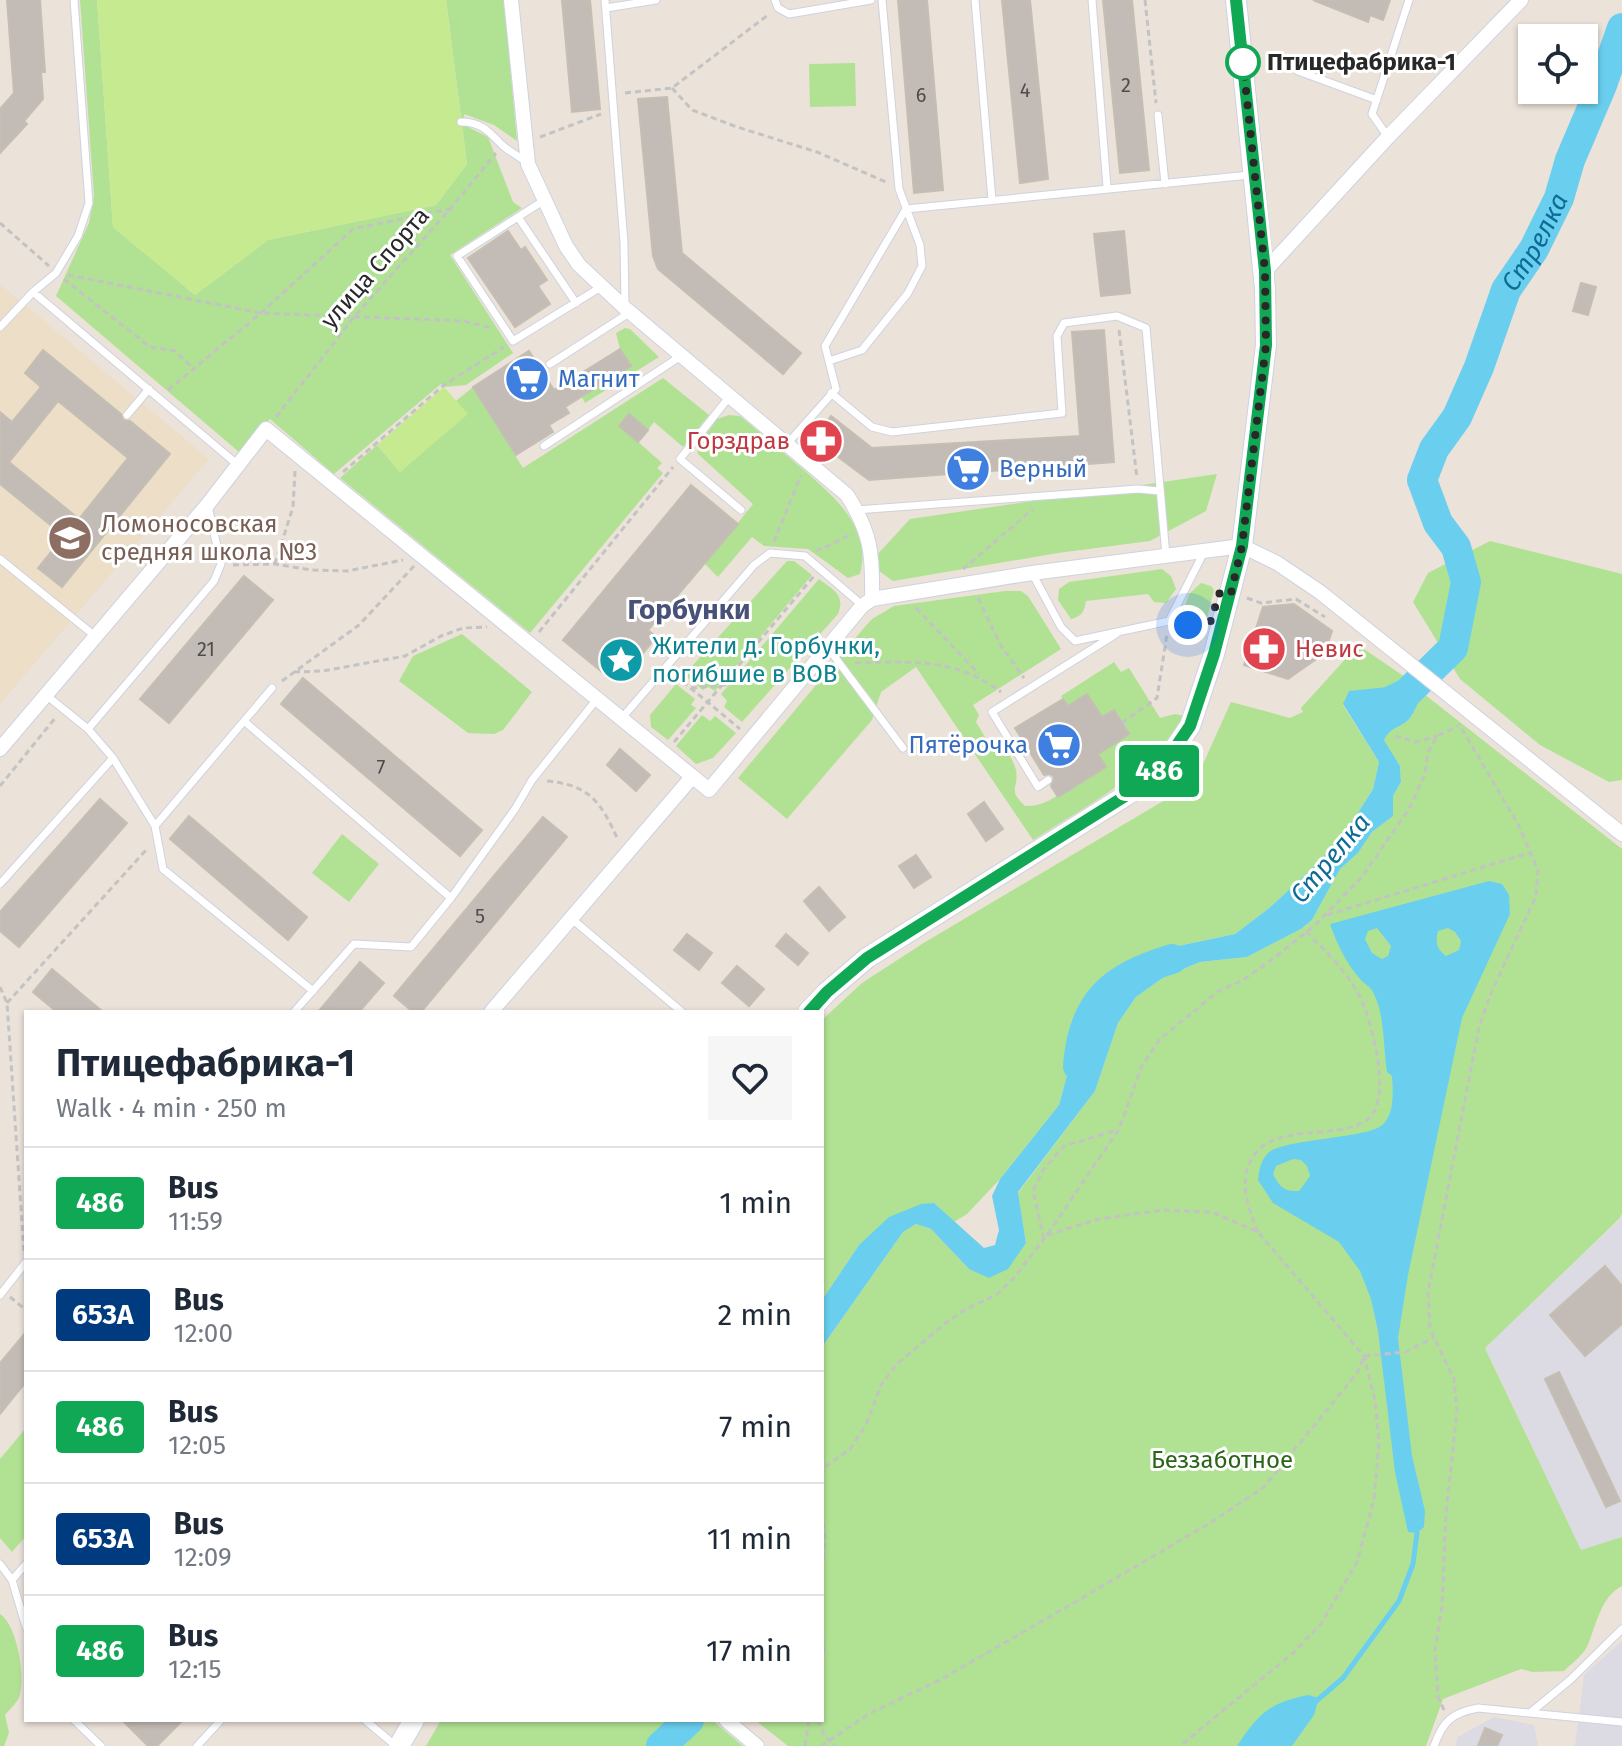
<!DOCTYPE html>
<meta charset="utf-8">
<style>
body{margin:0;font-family:"Fira Sans",sans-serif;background:#f6f6f7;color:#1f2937;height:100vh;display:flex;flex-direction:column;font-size:30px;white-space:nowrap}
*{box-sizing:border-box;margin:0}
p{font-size:26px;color:#747a83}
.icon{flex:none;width:44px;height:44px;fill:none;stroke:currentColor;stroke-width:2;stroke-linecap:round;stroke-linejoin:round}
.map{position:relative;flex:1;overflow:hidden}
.side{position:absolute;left:24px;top:1010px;width:800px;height:712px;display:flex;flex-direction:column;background:#fff;border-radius:0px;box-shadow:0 2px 6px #0004}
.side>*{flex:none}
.badge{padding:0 16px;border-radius:6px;font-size:28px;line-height:52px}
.tools{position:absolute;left:1518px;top:24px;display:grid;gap:16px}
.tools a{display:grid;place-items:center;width:80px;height:80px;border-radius:0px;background:#fff;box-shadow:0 2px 6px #0004;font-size:40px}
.you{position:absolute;width:40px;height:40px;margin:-20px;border:6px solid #fff;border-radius:50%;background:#1a73e8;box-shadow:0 0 0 12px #1a73e833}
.map>.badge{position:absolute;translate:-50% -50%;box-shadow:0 0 0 4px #fff}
.round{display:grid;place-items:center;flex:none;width:84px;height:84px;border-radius:0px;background:#f6f6f7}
.headline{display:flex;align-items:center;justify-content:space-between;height:136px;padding:0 32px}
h1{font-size:38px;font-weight:700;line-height:60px}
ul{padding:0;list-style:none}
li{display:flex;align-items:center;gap:24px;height:112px;padding:0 32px;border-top:2px solid #e0e1e3}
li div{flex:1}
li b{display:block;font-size:30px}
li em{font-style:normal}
li .badge{min-width:88px;font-weight:700;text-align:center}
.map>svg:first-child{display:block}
</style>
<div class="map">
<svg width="1622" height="1746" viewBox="0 0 1622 1746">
<rect width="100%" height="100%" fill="#ebe2d9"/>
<path fill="#dcdae2" d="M1622,1213V1537L1581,1551L1485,1347L1619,1220Z
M1622,1641V1746H1575L1584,1675Z
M1494,1717L1534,1725L1538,1746H1455L1458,1737Z"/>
<path fill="#eddfc7" d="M0,284L209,459L0,704Z"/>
<path fill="#b1e294" d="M80,0H97L113,227L195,295L268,240L436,205L467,164L446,0H504L517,141L494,125L464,114L466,126L488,137L513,202L522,208L450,255L513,353L466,385L444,387L441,384L334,474L270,419L239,452L56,296L89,223L94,196Z
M855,63L856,106L810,107L809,64Z
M625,328L630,329L659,357L585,403L582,397L631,366L620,349L616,333Z
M663,378L709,415L683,447L654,422L648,430L629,415L619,425L662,463L657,468L663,473L530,633L340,478L377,445L400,472L467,414L456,401L473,387L523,468Z
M729,415L740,416C760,432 779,449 798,465C830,493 873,526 860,574L848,578L808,549L764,546L752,537L718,577L705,564L753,504L698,454L697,447L717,419Z
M1217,474L1206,511L1150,541L1058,553L893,581L879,571L876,556L910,519Z
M1490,541L1622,574V780L1609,782L1540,745L1460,679L1413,602L1428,573Z
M787,561H794L812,575L715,691L708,687L703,690L684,675Z
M1162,569L1171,576L1176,589L1166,603L1154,602L1148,594L1086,601C1084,611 1083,616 1071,619L1058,600L1059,589L1069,582Z
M819,579C832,589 846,595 838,614L742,722L724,707L727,701L721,694Z
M1201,583L1211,586L1214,590L1205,626L1181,618L1189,594Z
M1005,591H1021L1028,596L1061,649L973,705L979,715L976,722L991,747L1004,746C1008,754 1014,761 1016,770C1019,789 1007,789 1025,806C1059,807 1074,776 1096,756C1105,747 1118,741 1129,735L1114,711L1102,717L1088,695L1068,706L1061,696L1114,662L1121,672L1129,668L1160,718L1175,714L1184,716C1150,774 1088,805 1033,840L916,667L881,692L872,720L787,819L738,778L863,629L872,619L894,606Z
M462,634L532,692L503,730L494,734L468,733L399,681L413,656Z
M1358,645L1405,677L1387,687L1343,705L1379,762L1373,789L1356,816L1318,863L1268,909L1235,934L1178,946L1092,1012L1072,1057L1059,1105L1000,1179L967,1214L954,1222L934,1203L859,1245L822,1300V1020L862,983L922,944L1170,797L1199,773L1231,702L1290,718L1303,712L1301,708Z
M676,684L695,699L691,705L696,708L668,740L651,727L650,715Z
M1424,694L1622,849V1213L1619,1219L1485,1348L1581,1550L1622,1537V1586C1600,1597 1596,1627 1587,1647C1582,1656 1571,1664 1564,1671L1532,1672L1521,1669L1443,1699L1426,1746H788L755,1720H822V1347L903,1232L916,1224L931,1229L969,1269L1026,1243L1018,1193L1095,1091L1118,1023L1136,997L1164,977L1200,962L1247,957L1301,929L1312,920L1340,869L1358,853L1372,832L1393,816V796L1401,782L1400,766L1383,740C1391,726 1402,728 1410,718C1415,710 1417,702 1424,694Z
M702,715L710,721L715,716L736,733L713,758L696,764L676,746Z
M342,834L379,864L349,902L312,873Z
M26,1428V1536L12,1552L0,1538V1459Z
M0,1614C17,1625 25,1674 20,1694C19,1701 10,1709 5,1715L9,1733L4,1746H0Z
M441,1720H712L743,1746H426Z"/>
<path fill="#c6ea8f" d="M97,0H446L467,164L436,205L268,240L195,295L113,227Z
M444,387L468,414L400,472L377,445Z"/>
<path fill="#6acfee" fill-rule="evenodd" d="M1405,677L1424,694C1417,702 1416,710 1410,718C1402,728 1391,726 1384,740L1400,766L1401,782L1393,796V816L1372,832L1358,853L1340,869L1312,920L1301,929L1247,957L1200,962L1164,977L1136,997L1118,1023L1095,1091L1018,1192L1026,1243L1008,1269L989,1278L969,1269L931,1229L916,1224L903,1232L822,1347V1300L859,1245L889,1217L921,1204L934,1203L984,1248L995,1245L999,1230L992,1196L1000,1179L1059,1105L1072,1057L1092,1012L1123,981L1178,946L1235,934L1268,909L1318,863L1356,816L1373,789L1379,762L1343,704L1349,691L1387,687Z
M1489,881L1502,884L1509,895L1510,914L1462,1018L1408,1275L1398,1338L1412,1456L1425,1511L1424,1527L1417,1533L1408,1532L1395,1472L1378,1331L1371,1299L1360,1271L1339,1242L1273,1203L1258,1180C1259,1170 1261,1160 1269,1152C1282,1142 1340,1138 1360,1133C1370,1131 1382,1129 1387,1119C1394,1108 1393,1089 1392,1076L1387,1072C1383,1047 1385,1014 1373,992C1370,986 1364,984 1360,979C1346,963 1337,944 1330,924ZM1377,928L1391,946L1388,956L1382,959L1372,953L1365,939L1368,931ZM1448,928L1455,932L1461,941L1459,950L1446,956C1437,949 1435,943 1438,931ZM1293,1159L1301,1160L1307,1166L1310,1176L1299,1191C1284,1192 1280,1187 1273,1174L1276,1166Z
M1308,1695L1319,1698L1314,1715L1292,1746H1237C1259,1713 1269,1703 1308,1695Z
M679,1720H705L690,1740L673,1738Z"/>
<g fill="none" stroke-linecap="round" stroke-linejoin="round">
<path stroke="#6acfee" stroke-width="5" d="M1314,1703L1343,1678L1399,1601L1413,1564L1417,1533"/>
<g stroke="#6acfee" stroke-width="30">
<path id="s1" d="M1381,706L1407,693L1453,648L1466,582L1456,547L1438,523L1422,480L1434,449L1457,417L1479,367L1506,290L1534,249L1559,198L1570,160L1602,85L1622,28"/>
<path d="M1078,1066C1083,1000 1113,977 1172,959"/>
<path d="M661,1746L689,1720"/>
</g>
</g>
<path fill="#c3bcb6" stroke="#c5beb3" stroke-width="2" fill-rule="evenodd" d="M7,0H40L45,72H41L43,99L24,121L27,124L0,153V109L14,93Z
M562,0H590L600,109L572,112Z
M898,0H927L943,190L914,193Z
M1002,0H1030L1048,179L1020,183Z
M1103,0H1132L1149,170L1120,173Z
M1313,0H1390L1383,20L1370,15L1368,22Z
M667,97L682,253L801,353L783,374L658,269L653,256L638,99Z
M508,231L521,250L525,247L547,280L538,286L550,304L515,327L468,258Z
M1124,231L1130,293L1101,296L1094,234Z
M1581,283L1596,287L1588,315L1573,311Z
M1104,330L1114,462L869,480L814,439L831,416L872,448L1080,436L1072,332Z
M620,349L631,366L565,407L569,413L549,425L553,432L516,455L473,387L529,351L554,390Z
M43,350L121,414L123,420L130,421L170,454L62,587L38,568L64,536L0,484V412L12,422L41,387L25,373ZM58,401L128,458L79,519L9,462Z
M629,414L648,430L638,442L619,426Z
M691,485L738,524L648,630L656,637L635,663L625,655L607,676L563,640Z
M244,576L273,600L169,723L140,699Z
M1294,604L1332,631L1325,653L1288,679L1244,665L1263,607Z
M303,678L482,830L460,856L281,704Z
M1087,694L1102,717L1114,710L1129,734L1098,754L1106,767L1058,797L1051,786L1054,777L1050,774L1044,775L1015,728L1063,699L1068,706Z
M620,749L650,775L636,791L607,765Z
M100,799L127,823L19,947L0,931V912Z
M984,802L1003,829L986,841L968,814Z
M189,816L307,917L288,940L170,839Z
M543,817L567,837L421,1012H413L394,996Z
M916,855L931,877L914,888L899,866Z
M819,887L845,917L829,931L804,901Z
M687,934L712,953L699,970L674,950Z
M786,934L808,953L798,965L776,946Z
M360,962L384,983L359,1012H318Z
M737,966L764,989L749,1006L722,983Z
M52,969L103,1012H57L33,992Z
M1605,1266L1622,1286V1324L1585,1356L1550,1315Z
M26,1332V1382L0,1414V1363Z
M1559,1372L1620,1501L1606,1507L1545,1379Z
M122,1720H183L157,1746H148Z
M1485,1728L1502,1735L1497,1746H1478Z"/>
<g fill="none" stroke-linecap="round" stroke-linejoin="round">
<g stroke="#ced2e1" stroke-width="9">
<path id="service" d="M605,0L624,243L625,306
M775,0L778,8L789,14L871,0
M975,0L992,200
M1092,0L1107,187
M606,8L656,0
M1298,71L1377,100
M1158,115L1165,184
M461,122C482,122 489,132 502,145C509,151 518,156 525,161
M1388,137L1372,114L1409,0
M543,201L457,256L513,341L601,287
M906,209L1250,175
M518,217L576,303
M33,292L238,465
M0,327L33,292L56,273L78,236L89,203L74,0
M829,361L862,350L908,293L922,266L920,245L899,189L882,0
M550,364L629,313
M831,393L872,427L892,432L1062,413L1057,336L1064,323L1117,316L1146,328L1166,556
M730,396L680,459L741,510
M127,415L149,389
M788,443L836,389L825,346L906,209
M544,446L681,356
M856,510L1138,489L1159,491
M0,559L95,636
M1032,573L1061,627L1075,641L1169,621L1204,552
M828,648L903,748
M46,695L88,729L113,758L155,826L163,869L313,991
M621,719L754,565L770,553L805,556L862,605
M244,721L451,898
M88,729L214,581L221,564L208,506
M1048,780L1038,787L992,712L1116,634
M155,826L272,688
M0,884L113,758
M572,919L682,1012
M294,1012L354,944L411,947L451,898L515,809L532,780L597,699
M0,1295L26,1262
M0,1564L12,1580
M26,1564L12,1580L26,1627
M1530,1713L1570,1680L1622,1629
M74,1720L101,1746
M365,1720L396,1746
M197,1746L221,1720
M1434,1746C1443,1721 1452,1713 1478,1708L1622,1722"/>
</g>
<g stroke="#ced2e1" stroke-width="16">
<path id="minor" d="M511,0L528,164L566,246L579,265L625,308L847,495C871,533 873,554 872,599
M1265,271L1388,137L1521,0
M0,749L208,504L266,429L709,790L862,606L872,599L1032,573L1242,546L1277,563L1320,592L1622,834
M491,1012L692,777
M726,1720L757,1746"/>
</g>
<g stroke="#ced2e1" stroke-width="22">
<path id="secondary" d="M808,1012L827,992L867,958L1138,788L1160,770L1190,726L1214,654L1242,546L1266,345L1265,289L1236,0
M399,1746L414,1720"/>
</g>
<path stroke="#c3c3c3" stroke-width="3" stroke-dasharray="6 4" stroke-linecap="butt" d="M1145,0L1156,103
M672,88L692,110L737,127L817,152L886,182
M625,93L672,88L768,15
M540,137L601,114
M0,223L49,266
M68,275L261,313L463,321L492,328
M64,279L150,347L175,351L194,369
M1119,330L1137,478
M168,390L261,313L353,229L450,209
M276,417L354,317L451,208L496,153
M343,472L444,385L504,347
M774,542L801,475
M816,551L853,534
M275,564L293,507L295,471
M233,565L275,564L311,570L347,571L403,560
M963,569L1033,509
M978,598L1001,646L1024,678
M1247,598L1261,603L1296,599L1325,617
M916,608L979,674
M1179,623L1203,628
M539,632L673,467
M855,663C910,662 954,657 1001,692
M294,672L323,671L405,656L441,636L463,628L487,627
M675,675L740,729
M282,681L359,625L414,566
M691,688L724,685L751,677L785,675
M1122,723L1157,698L1167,634
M1395,736L1416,742L1437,736
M674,742L814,576
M547,781C590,785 601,802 618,840
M0,786L56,717
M1327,915L1532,852
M0,987L7,1003L24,1253
M7,1003L147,849
M1258,1232C1249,1210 1239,1185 1250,1162C1270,1120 1334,1142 1367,1120C1394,1101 1371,1017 1358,993C1345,970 1325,950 1306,932
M1047,1235L1099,1219L1163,1210L1212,1212L1258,1232L1364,1356L1375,1400L1379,1441L1374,1500L1357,1562L1321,1624L1293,1653L1180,1746
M1044,1239L1033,1191L1043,1170L1064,1146L1117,1130
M10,1297L26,1310
M822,1476L824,1468L850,1449L866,1425L881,1385L897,1364L947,1322L966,1309L996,1295L1014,1278L1047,1235L1119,1129L1142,1066L1159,1040L1217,992L1241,981L1273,959L1314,926L1361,878L1409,809L1425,774L1428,752L1437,736L1458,726
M822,1513L825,1541L822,1572
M822,1602V1622
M822,1638L824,1645L822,1665
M1444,1710L1438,1697L1435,1649L1442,1606L1446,1513L1457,1411L1454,1379L1430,1329L1428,1292L1479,1027L1491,993L1536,896L1538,870L1518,824L1459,724
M818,1720L824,1735L835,1746
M805,1746L809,1720
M821,1746L872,1712L940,1680L1075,1602L1215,1520L1264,1487L1357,1373L1364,1356L1405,1352L1433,1338"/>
<use href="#service" stroke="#fff" stroke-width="7"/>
<use href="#minor" stroke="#fff" stroke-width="14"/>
<use href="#secondary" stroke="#fff" stroke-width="20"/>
</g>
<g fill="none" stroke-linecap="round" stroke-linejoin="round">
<g stroke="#fff" stroke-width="18">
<path id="line" d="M809,1012L827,992L867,958L1138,788L1160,770L1190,726L1214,654L1242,546L1266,345L1265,271L1236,0"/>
</g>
<use href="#line" stroke="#10a855" stroke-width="12"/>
<path stroke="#282828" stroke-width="8" stroke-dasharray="0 14.4" d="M1188,625L1208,629L1220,592L1231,593L1242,546L1266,345L1265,271L1243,62"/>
</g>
<defs>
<g id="supermarket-disc" transform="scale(2.3)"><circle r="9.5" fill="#3f7fe0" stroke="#fff"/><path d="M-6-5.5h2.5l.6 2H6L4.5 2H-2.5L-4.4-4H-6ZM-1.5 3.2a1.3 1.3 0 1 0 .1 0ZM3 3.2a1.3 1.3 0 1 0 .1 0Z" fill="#fff"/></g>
<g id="pharmacy-disc" transform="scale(2.3)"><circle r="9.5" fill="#e0444e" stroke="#fff"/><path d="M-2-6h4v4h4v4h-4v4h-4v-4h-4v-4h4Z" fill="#fff"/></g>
<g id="school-disc" transform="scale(2.3)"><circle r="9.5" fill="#8d6e63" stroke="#fff"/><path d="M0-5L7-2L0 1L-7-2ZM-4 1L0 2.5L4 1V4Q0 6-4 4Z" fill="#fff"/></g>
<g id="sight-disc" transform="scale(2.3)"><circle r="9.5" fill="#0f9aa8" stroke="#fff"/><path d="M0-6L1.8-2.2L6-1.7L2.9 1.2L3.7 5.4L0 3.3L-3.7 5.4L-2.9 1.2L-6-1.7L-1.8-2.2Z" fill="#fff"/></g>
</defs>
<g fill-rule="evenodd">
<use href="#supermarket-disc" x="527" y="379"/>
<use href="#pharmacy-disc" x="821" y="441"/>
<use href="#supermarket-disc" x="968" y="469"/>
<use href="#school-disc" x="70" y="538"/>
<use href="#pharmacy-disc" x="1264" y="649"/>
<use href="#sight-disc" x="621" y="660"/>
<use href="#supermarket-disc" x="1059" y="745"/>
</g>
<circle fill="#fff" stroke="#10a855" stroke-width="4" cx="1243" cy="62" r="16"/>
<g text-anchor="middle" stroke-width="6" stroke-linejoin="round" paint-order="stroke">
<g font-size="20" fill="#4f4d4c">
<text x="1126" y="92">2</text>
<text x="1025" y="97">4</text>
<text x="921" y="102">6</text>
<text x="206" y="656">21</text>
<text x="381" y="774">7</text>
<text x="480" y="923">5</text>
</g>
<g font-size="24" font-weight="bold" fill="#282828" stroke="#fff" text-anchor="start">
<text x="1267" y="70">Птицефабрика-1</text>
</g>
<g font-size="24" fill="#282828" stroke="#fff">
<text transform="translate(375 268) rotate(-49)" y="8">улица Спорта</text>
</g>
<g font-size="24" fill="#366cbe" stroke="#fff" text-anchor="start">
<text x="558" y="387">Магнит</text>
<text x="999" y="477">Верный</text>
<text x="1028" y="753" text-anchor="end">Пятёрочка</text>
</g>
<g font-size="24" fill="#be3a42" stroke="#fff" text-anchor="end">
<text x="790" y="449">Горздрав</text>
<text x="1295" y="657" text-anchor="start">Невис</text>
</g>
<g font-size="24" fill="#785e54" stroke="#fff" text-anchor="start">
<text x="101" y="532">Ломоносовская<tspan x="101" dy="28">средняя школа №3</tspan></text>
</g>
<g font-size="24" fill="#0d838f" stroke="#fff" text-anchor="start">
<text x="652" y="654">Жители д. Горбунки,<tspan x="652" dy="28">погибшие в ВОВ</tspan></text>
</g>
<g font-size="24" fill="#2b6419" stroke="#fff">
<text x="1222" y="1468">Беззаботное</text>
</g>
<g font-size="26" font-style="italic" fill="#0c6c97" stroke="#fff">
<text dy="9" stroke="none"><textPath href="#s1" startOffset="538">Стрелка</textPath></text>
<text transform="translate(1330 858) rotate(-50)" y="9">Стрелка</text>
</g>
<g font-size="28" font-weight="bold" fill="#485278" stroke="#fff">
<text x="689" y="619">Горбунки</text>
</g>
</g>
</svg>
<div class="tools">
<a><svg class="icon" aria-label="locate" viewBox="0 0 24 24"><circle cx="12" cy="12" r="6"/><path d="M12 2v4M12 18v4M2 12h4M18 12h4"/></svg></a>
</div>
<div class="you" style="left:1188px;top:625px"></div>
<b class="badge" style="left:1159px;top:771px;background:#10a855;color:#fff">486</b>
<section class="side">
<div class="headline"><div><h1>Птицефабрика-1</h1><p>Walk · 4 min · 250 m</p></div><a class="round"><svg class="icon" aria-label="heart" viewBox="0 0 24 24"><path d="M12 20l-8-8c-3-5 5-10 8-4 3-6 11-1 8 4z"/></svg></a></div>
<ul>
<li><span class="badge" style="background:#10a855;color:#fff">486</span><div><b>Bus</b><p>11:59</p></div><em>1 min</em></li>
<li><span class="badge" style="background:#003b80;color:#fff">653А</span><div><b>Bus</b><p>12:00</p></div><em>2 min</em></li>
<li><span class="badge" style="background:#10a855;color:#fff">486</span><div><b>Bus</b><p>12:05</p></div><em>7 min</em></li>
<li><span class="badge" style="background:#003b80;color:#fff">653А</span><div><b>Bus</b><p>12:09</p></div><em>11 min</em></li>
<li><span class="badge" style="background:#10a855;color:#fff">486</span><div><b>Bus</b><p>12:15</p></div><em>17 min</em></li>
</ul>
</section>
</div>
